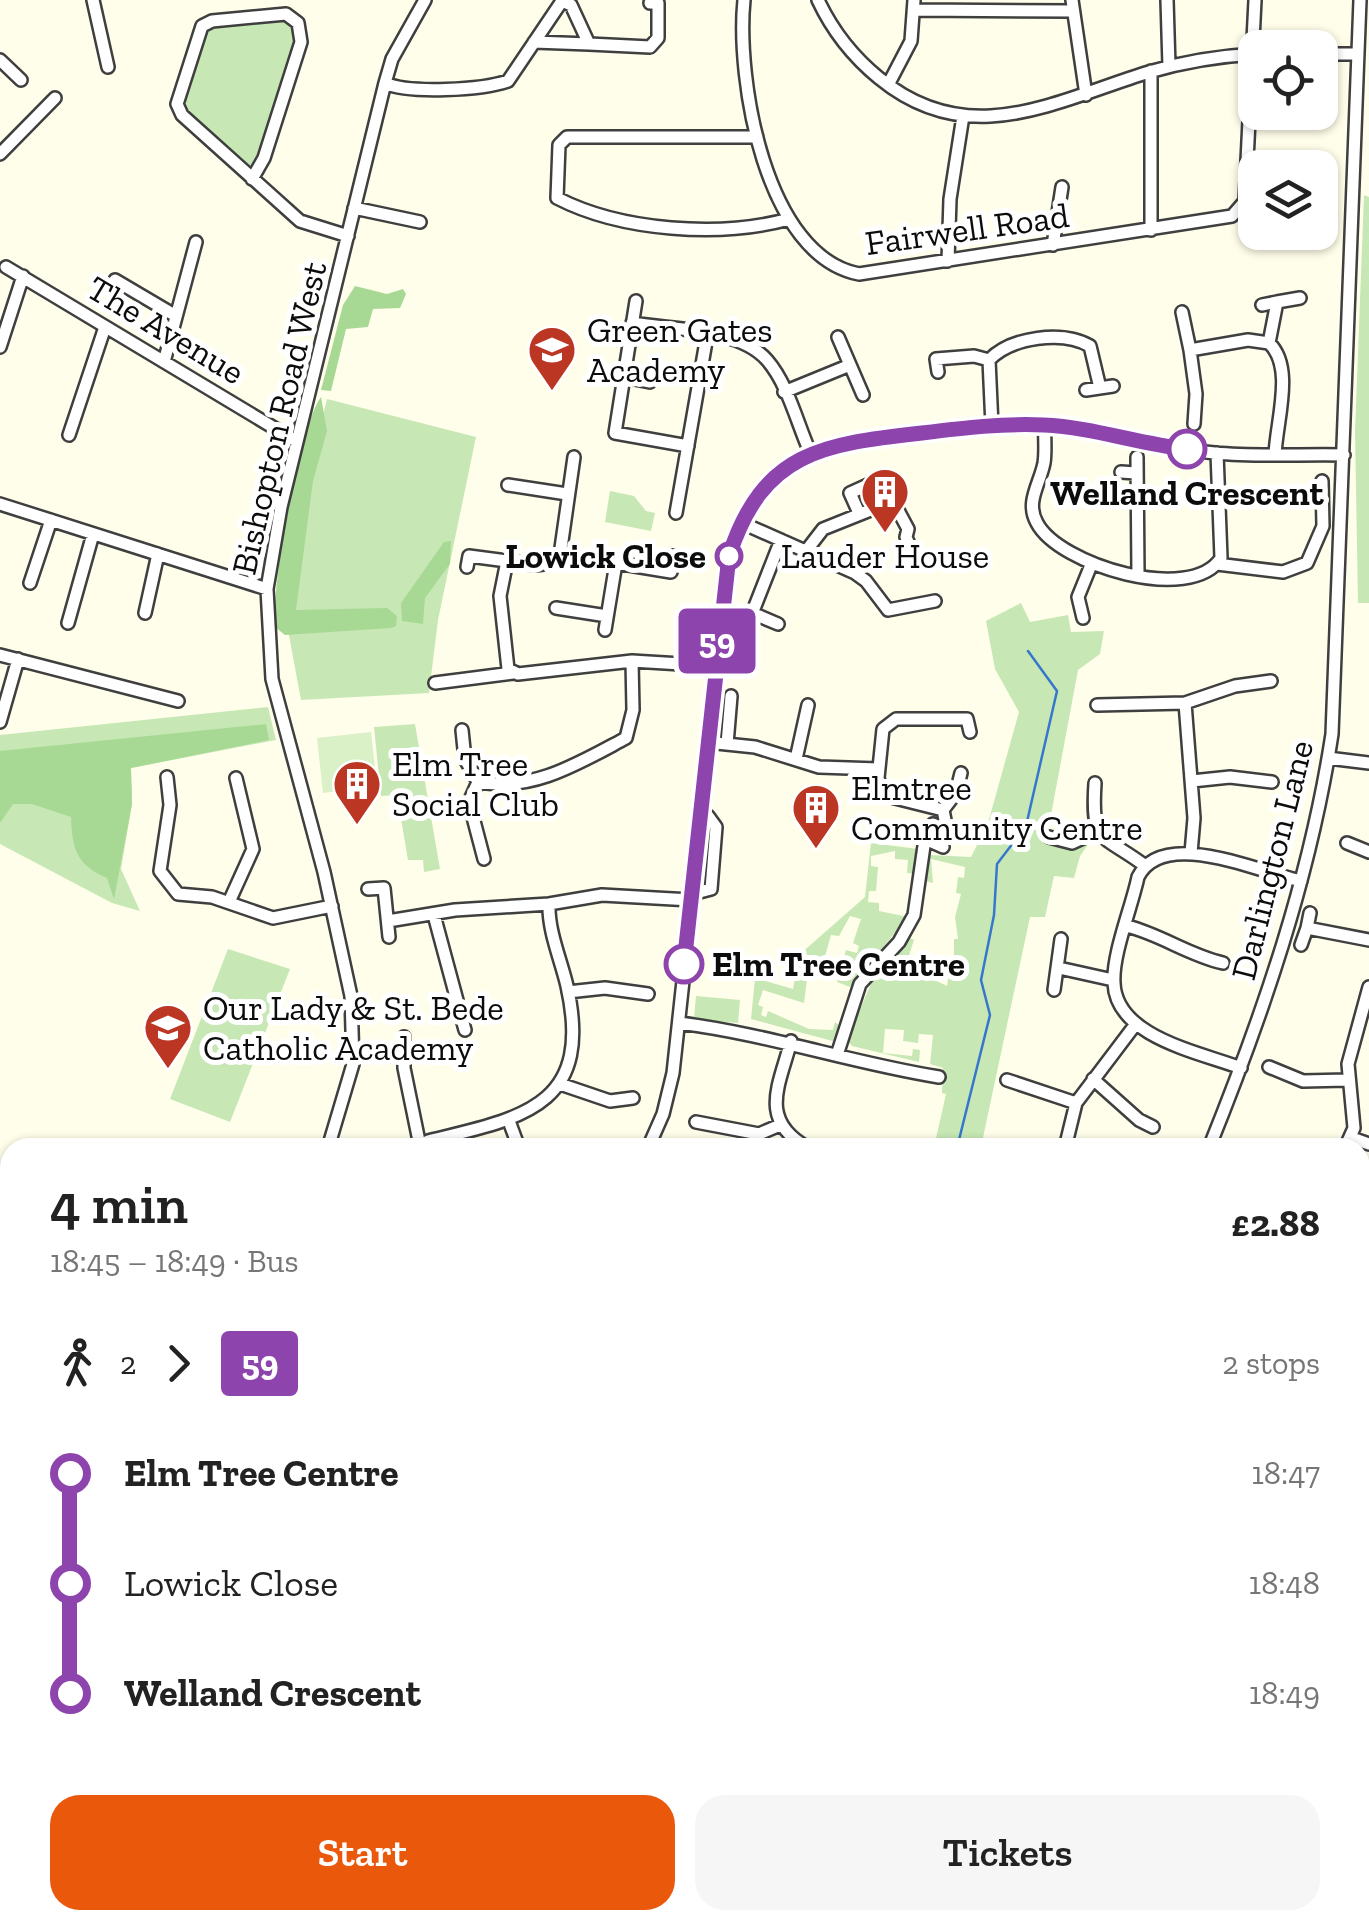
<!DOCTYPE html>
<meta charset="utf-8">
<style>
body{margin:0;font-family:"Zilla Slab",serif;background:#f6f6f6;color:#222;height:100vh;display:flex;flex-direction:column;font-size:38px;white-space:nowrap}
*{box-sizing:border-box;margin:0}
p{font-size:32px;color:#767676}
.icon{flex:none;width:55px;height:55px;fill:none;stroke:currentColor;stroke-width:2;stroke-linecap:round;stroke-linejoin:round}
.map{position:relative;flex:1;overflow:hidden}
.details{position:absolute;left:0px;top:1138px;width:1370px;height:792px;display:flex;flex-direction:column;background:#fff;border-radius:30px 30px 0 0;box-shadow:0 2px 8px #0004}
.details>*{flex:none}
.badge{padding:0 20px;border-radius:8px;font-size:35px;line-height:65px}
.fabs{position:absolute;left:1238px;top:30px;display:grid;gap:20px}
.fabs a{display:grid;place-items:center;width:100px;height:100px;border-radius:20px;background:#fff;box-shadow:0 2px 8px #0004;font-size:50px}
.map>.badge{position:absolute;translate:-50% -50%;box-shadow:0 0 0 5px #fff}
.legs{display:flex;align-items:center;gap:15px;height:110px;padding:0 50px;font-size:32px}
.legs p{margin-inline-start:auto}
.headline{display:flex;align-items:center;justify-content:space-between;height:170px;padding:0 50px}
h1{font-size:55px;font-weight:600;line-height:75px}
.button{display:flex;gap:20px;margin-top:auto;padding:20px 50px}
.button a{flex:1;height:115px;border-radius:30px;background:#ea580c;color:#fff;font-size:40px;font-weight:600;line-height:115px;text-align:center}
.button a+a{background:#f6f6f6;color:#222}
ul{padding:0 50px;list-style:none}
li{display:flex;align-items:center;gap:35px;height:110px;font-size:38px}
li i{display:grid;place-items:center;width:15px;height:100%;margin:0 12px;background:currentColor}
li i::after{content:'';width:25px;height:25px;margin:-12px;border:8px solid;border-radius:50%;background:#fff}
li p{margin-inline-start:auto}
li:first-child i{background:linear-gradient(#0000 50%,currentColor 0)}
li:last-child i{background:linear-gradient(currentColor 50%,#0000 0)}
.map>svg:first-child{display:block}
</style>
<div class="map">
<svg width="1369" height="1929" viewBox="0 0 1369 1929">
<rect width="100%" height="100%" fill="#fffeea"/>
<path fill="#c7e8b5" d="M274,20L289,22L297,35L258,164L249,166L232,156L182,105L203,34L219,26Z
M1364,195L1369,197V603H1358L1355,431Z
M327,399L476,437L438,620L429,693L301,700L285,614L295,525Z
M610,491L634,496L646,511L655,513L651,531L605,522Z
M1021,603L1030,622L1068,615L1071,632L1104,631L1100,654L1078,670L1046,842L1071,850L1092,839L1080,856L1074,878L1054,876L1045,917H1030L981,1147H934L946,1094L942,1093L943,1068L930,1064L933,1035L919,1034L918,1043L903,1041L904,1030L885,1029L883,1053L912,1056L913,1049L920,1050L919,1062L852,1046L847,1040L873,979L910,938L914,940L908,958H901L900,972L922,974L947,986L949,973H954V939H958L955,917L961,894L956,893L958,877L964,878L965,867L931,859L933,883L925,881L929,855L971,857L988,823L1019,712L995,669L986,621Z
M268,707L276,740L131,768L132,804L121,869L140,911L112,903L0,844V735Z
M415,724L440,869L424,872L423,860H408L397,795L381,796L374,727Z
M871,843L918,849L916,874L907,873L908,860L895,859V851L871,856V866L878,867L876,891H869L868,902L879,903V911L908,917L850,987L837,982L846,950L857,953L859,946L853,943L861,919L850,916L839,936L831,935L820,974L808,971L804,1003L763,990L758,1005L763,1007L761,1015L766,1017L768,1011L809,1029L833,1030L835,1022L843,1029L840,1043L751,1019L755,978L793,989L799,955L865,897Z
M228,949L290,969L230,1122L170,1099Z
M696,996L740,1000L738,1023L694,1019Z"/>
<path fill="#a7d994" d="M355,286L387,294L403,289L406,294L400,308L373,309L368,327L346,329L331,391L321,390L343,305Z
M321,397L327,431L313,481L296,610L387,608L397,616L396,626L391,628L285,635L275,627C271,588 299,426 321,397Z
M451,541L450,564L425,598L423,624L402,621L401,603L444,542Z
M266,724L269,740L131,768L132,804L114,899L107,878C76,865 72,848 71,817L32,804H13L0,823V751Z
M0,1262L10,1266V1377L0,1391Z
M1369,1467V1604L1360,1605V1472Z"/>
<path fill="#daf0c7" d="M371,732L377,786L323,793L317,738Z
M0,1568L10,1573V1677L0,1673Z"/>
<g fill="none" stroke-linecap="round" stroke-linejoin="round">
<path stroke="#3677cd" stroke-width="2.5" d="M957,1148L990,1015L981,980L994,915L997,864L1026,826L1057,691L1028,651
M1360,1348L1369,1349
M853,1929L854,1920"/>
<g stroke="#3f3f3f" stroke-width="16">
<path id="minor" d="M93,0L108,67
M744,0C736,79 765,256 859,274L1232,216L1245,201L1255,0
M818,0C833,32 852,56 879,78C969,152 1055,101 1149,72C1183,62 1219,56 1255,54
M1072,0L1086,95
M1167,0L1169,66
M915,10L1073,11
M534,42L589,44
M1320,54H1358
M0,60L21,80
M385,83C409,94 482,90 508,81L562,1L571,5L589,44L650,47L658,38V3H650
M888,85L911,41L914,0
M757,137H567L559,145L557,198C621,231 720,238 789,219
M0,154L55,98
M252,179L264,158L301,42L298,23L286,14L212,21L202,26L177,104L182,115L300,221L348,236
M354,208L420,222
M1151,230V71
M1053,245L1062,187
M948,261L950,199L963,116
M6,267L296,441
M115,280L176,316
M636,301L615,433L688,446
M1262,305L1277,302
M1182,312L1190,350
M632,323C672,330 739,328 767,360C788,384 797,423 810,452
M838,337L863,395
M1269,343L1277,302L1300,298
M0,347L23,276
M164,362L196,242
M938,372L936,359L974,356L989,360
M624,377L650,382
M1086,390L1113,386
M784,392L850,365
M1194,424L1196,394L1190,350L1248,340L1269,343C1295,367 1276,422 1275,455
M1045,425C1044,437 1046,451 1044,463C1040,484 1025,502 1037,523C1059,565 1191,605 1221,558L1217,453
M992,426L989,360C1011,337 1063,330 1090,346L1100,388
M69,435L105,327
M1137,457L1138,575
M1121,472L1136,473
M508,485L567,494
M0,504L267,589
M676,513L707,336
M859,513L850,493L872,483
M740,522L855,573L866,581L888,610L935,601
M806,551L823,529L893,501L908,529L906,537L916,561
M674,556L671,572L586,558L536,565L507,561L500,596L508,669L518,674L632,661L714,666
M559,562L574,457
M1217,564L1283,572L1307,563L1323,526L1322,481
M467,567L469,556L507,561
M30,583L51,520
M556,608L607,616
M145,613L158,554
M752,613L778,624
M1083,618L1078,597L1091,565
M68,623L93,534
M746,629L781,540
M605,630L616,563
M0,655L178,701
M435,683L513,673
M1185,703L1235,686L1271,681
M1097,705L1185,703L1194,818L1191,853
M0,722L18,659
M462,730L465,759L478,782L469,802L484,859
M707,742L755,747L819,767L878,769
M727,744L731,696
M1328,758L1369,763
M796,759L808,705
M167,777L170,805L160,871L178,894L212,897L273,918L332,906
M1192,781L1230,777L1272,782
M478,782C533,792 579,763 626,738L633,710L632,661
M1095,783C1091,845 1101,833 1144,865
M943,810L883,795L878,778L883,729L896,719H967L970,732
M945,820L943,810L956,793L961,773
M1049,837L1072,843L1096,832
M925,839L943,847
M1347,843L1369,852
M368,889L384,888L389,937
M692,894L711,889L716,827L708,816L699,814
M229,902L253,849L236,778
M1310,913L1307,928L1369,940
M434,915L465,1030
M388,921L455,910L549,904
M1127,926C1162,935 1188,955 1223,963
M1301,945L1307,928
M1059,968L1113,980
M1054,990L1061,939
M568,992L605,988L648,994
M679,1023C768,1034 851,1063 939,1077
M404,1037V1068L420,1146
M791,1041C779,1086 758,1120 808,1148
M837,1055L860,984L899,942L914,915L925,839L933,824
M1269,1067L1303,1081L1347,1080
M1241,1068C1199,1052 1116,1037 1114,983C1112,955 1132,906 1138,877C1163,827 1258,872 1301,881
M1093,1079L1139,1120L1153,1127
M1007,1080L1076,1103
M560,1084L610,1101L633,1098
M509,1121L519,1148
M696,1122L759,1134L780,1125
M1352,1138L1369,1144
M328,1148L353,1064L351,996L324,872L272,679L267,589L281,507L385,83L392,59L425,0
M420,1148L428,1141C522,1118 594,1107 567,986C561,960 548,931 549,904L602,895L691,900
M648,1148L663,1114L673,1073L729,557C761,448 831,443 929,432C969,427 1011,421 1050,426C1106,432 1160,448 1215,453C1258,457 1302,454 1344,455
M1065,1148L1076,1103L1135,1025
M1209,1148C1263,1014 1310,878 1332,734L1360,0
M1345,1148L1354,1128L1348,1064L1369,987
M1360,1241L1363,1238
M1360,1259L1361,1261
M1360,1413L1369,1409
M1360,1798L1369,1801
M0,1869L10,1873
M1360,1890L1369,1894
M0,1907L10,1889
M345,1920L353,1929
M909,1920L911,1929
M1130,1920L1161,1929
M1197,1920L1209,1929
M460,1929L471,1920
M762,1929L764,1920
M1018,1929L1038,1920"/>
</g>
<g stroke="#1d1d1d" stroke-width="20">
<path id="major" d="M0,1752L10,1756
M245,1920L255,1929"/>
</g>
<use href="#minor" stroke="#fff" stroke-width="11"/>
<use href="#major" stroke="#f8ee61" stroke-width="15"/>
</g>
<g fill="none" stroke-linecap="round" stroke-linejoin="round">
<g stroke="#fff" stroke-width="22">
<path id="line-1" d="M684,964L729,556C763,451 823,444 922,433C963,428 1004,423 1044,425C1092,427 1139,444 1187,449"/>
</g>
<use href="#line-1" stroke="#8e44ad" stroke-width="15"/>
</g>
<defs>
<g id="school-pin" transform="scale(2.5)"><path d="M0 17L-7.5 6A9.5 9.5 0 1 1 7.5 6Z" fill="#bb3724" stroke="#fff"/><path d="M0-5L7-2L0 1L-7-2ZM-4 1L0 2.5L4 1V4Q0 6-4 4Z" fill="#fff"/></g>
<g id="building-pin" transform="scale(2.5)"><path d="M0 17L-7.5 6A9.5 9.5 0 1 1 7.5 6Z" fill="#bb3724" stroke="#fff"/><path d="M-4-6H4V6H1V3H-1V6H-4ZM-2.5-4.3h1.7v1.8h-1.7ZM.8-4.3h1.7v1.8H.8ZM-2.5-1h1.7V.8h-1.7ZM.8-1h1.7V.8H.8Z" fill="#fff"/></g>
</defs>
<g fill-rule="evenodd">
<use href="#school-pin" x="552" y="350"/>
<use href="#building-pin" x="885" y="492"/>
<use href="#building-pin" x="357" y="784"/>
<use href="#building-pin" x="816" y="808"/>
<use href="#school-pin" x="168" y="1028"/>
</g>
<g fill="#fff" stroke="#8e44ad" stroke-width="5">
<circle cx="1187" cy="449" r="18"/>
<circle cx="729" cy="556" r="12"/>
<circle cx="684" cy="964" r="18"/>
</g>
<g text-anchor="middle" stroke-width="10" stroke-linejoin="round" paint-order="stroke">
<g font-size="35" fill="#0c0c0c" stroke="#fff">
<text transform="translate(967 229) rotate(-8)" y="12">Fairwell Road</text>
<text transform="translate(166 330) rotate(31)" y="12">The Avenue</text>
<text transform="translate(279 418) rotate(-77)" y="12">Bishopton Road West</text>
<text transform="translate(1272 860) rotate(-76)" y="12">Darlington Lane</text>
</g>
<g font-size="35" fill="#0c0c0c" stroke="#fff" text-anchor="start">
<text x="587" y="342">Green Gates<tspan x="587" dy="40">Academy</tspan></text>
<text x="885" y="568" text-anchor="middle">Lauder House</text>
<text x="392" y="776">Elm Tree<tspan x="392" dy="40">Social Club</tspan></text>
<text x="851" y="800">Elmtree<tspan x="851" dy="40">Community Centre</tspan></text>
<text x="203" y="1020">Our Lady &amp; St. Bede<tspan x="203" dy="40">Catholic Academy</tspan></text>
</g>
<g font-size="35" font-weight="bold" fill="#0c0c0c" stroke="#fff">
<text x="1187" y="505">Welland Crescent</text>
<text x="706" y="568" text-anchor="end">Lowick Close</text>
<text x="712" y="976" text-anchor="start">Elm Tree Centre</text>
</g>
</g>
</svg>
<div class="fabs">
<a><svg class="icon" aria-label="locate" viewBox="0 0 24 24"><circle cx="12" cy="12" r="6"/><path d="M12 2v4M12 18v4M2 12h4M18 12h4"/></svg></a>
<a><svg class="icon" aria-label="layers" viewBox="0 0 24 24"><path d="M12 4l9 5-9 5-9-5zM3 14l9 5 9-5"/></svg></a>
</div>
<b class="badge" style="left:717px;top:641px;background:#8e44ad;color:#fff">59</b>
<section class="details">
<div class="headline"><div><h1>4 min</h1><p>18:45 – 18:49 · Bus</p></div><b>£2.88</b></div>
<div class="legs"><svg class="icon" aria-label="walk" viewBox="0 0 24 24"><circle cx="13" cy="4" r="2"/><path d="M13 8l-2 6 4 7M11 14l-3 7M7 12l3-4h3l4 4"/></svg>2<svg class="icon" aria-label="forward" viewBox="0 0 24 24"><path d="M9 5l7 7-7 7"/></svg><b class="badge" style="background:#8e44ad;color:#fff">59</b><p>2 stops</p></div>
<ul>
<li><i style="color:#8e44ad"></i><b>Elm Tree Centre</b><p>18:47</p></li>
<li><i style="color:#8e44ad"></i><span>Lowick Close</span><p>18:48</p></li>
<li><i style="color:#8e44ad"></i><b>Welland Crescent</b><p>18:49</p></li>
</ul>
<div class="button"><a>Start</a><a>Tickets</a></div>
</section>
</div>
